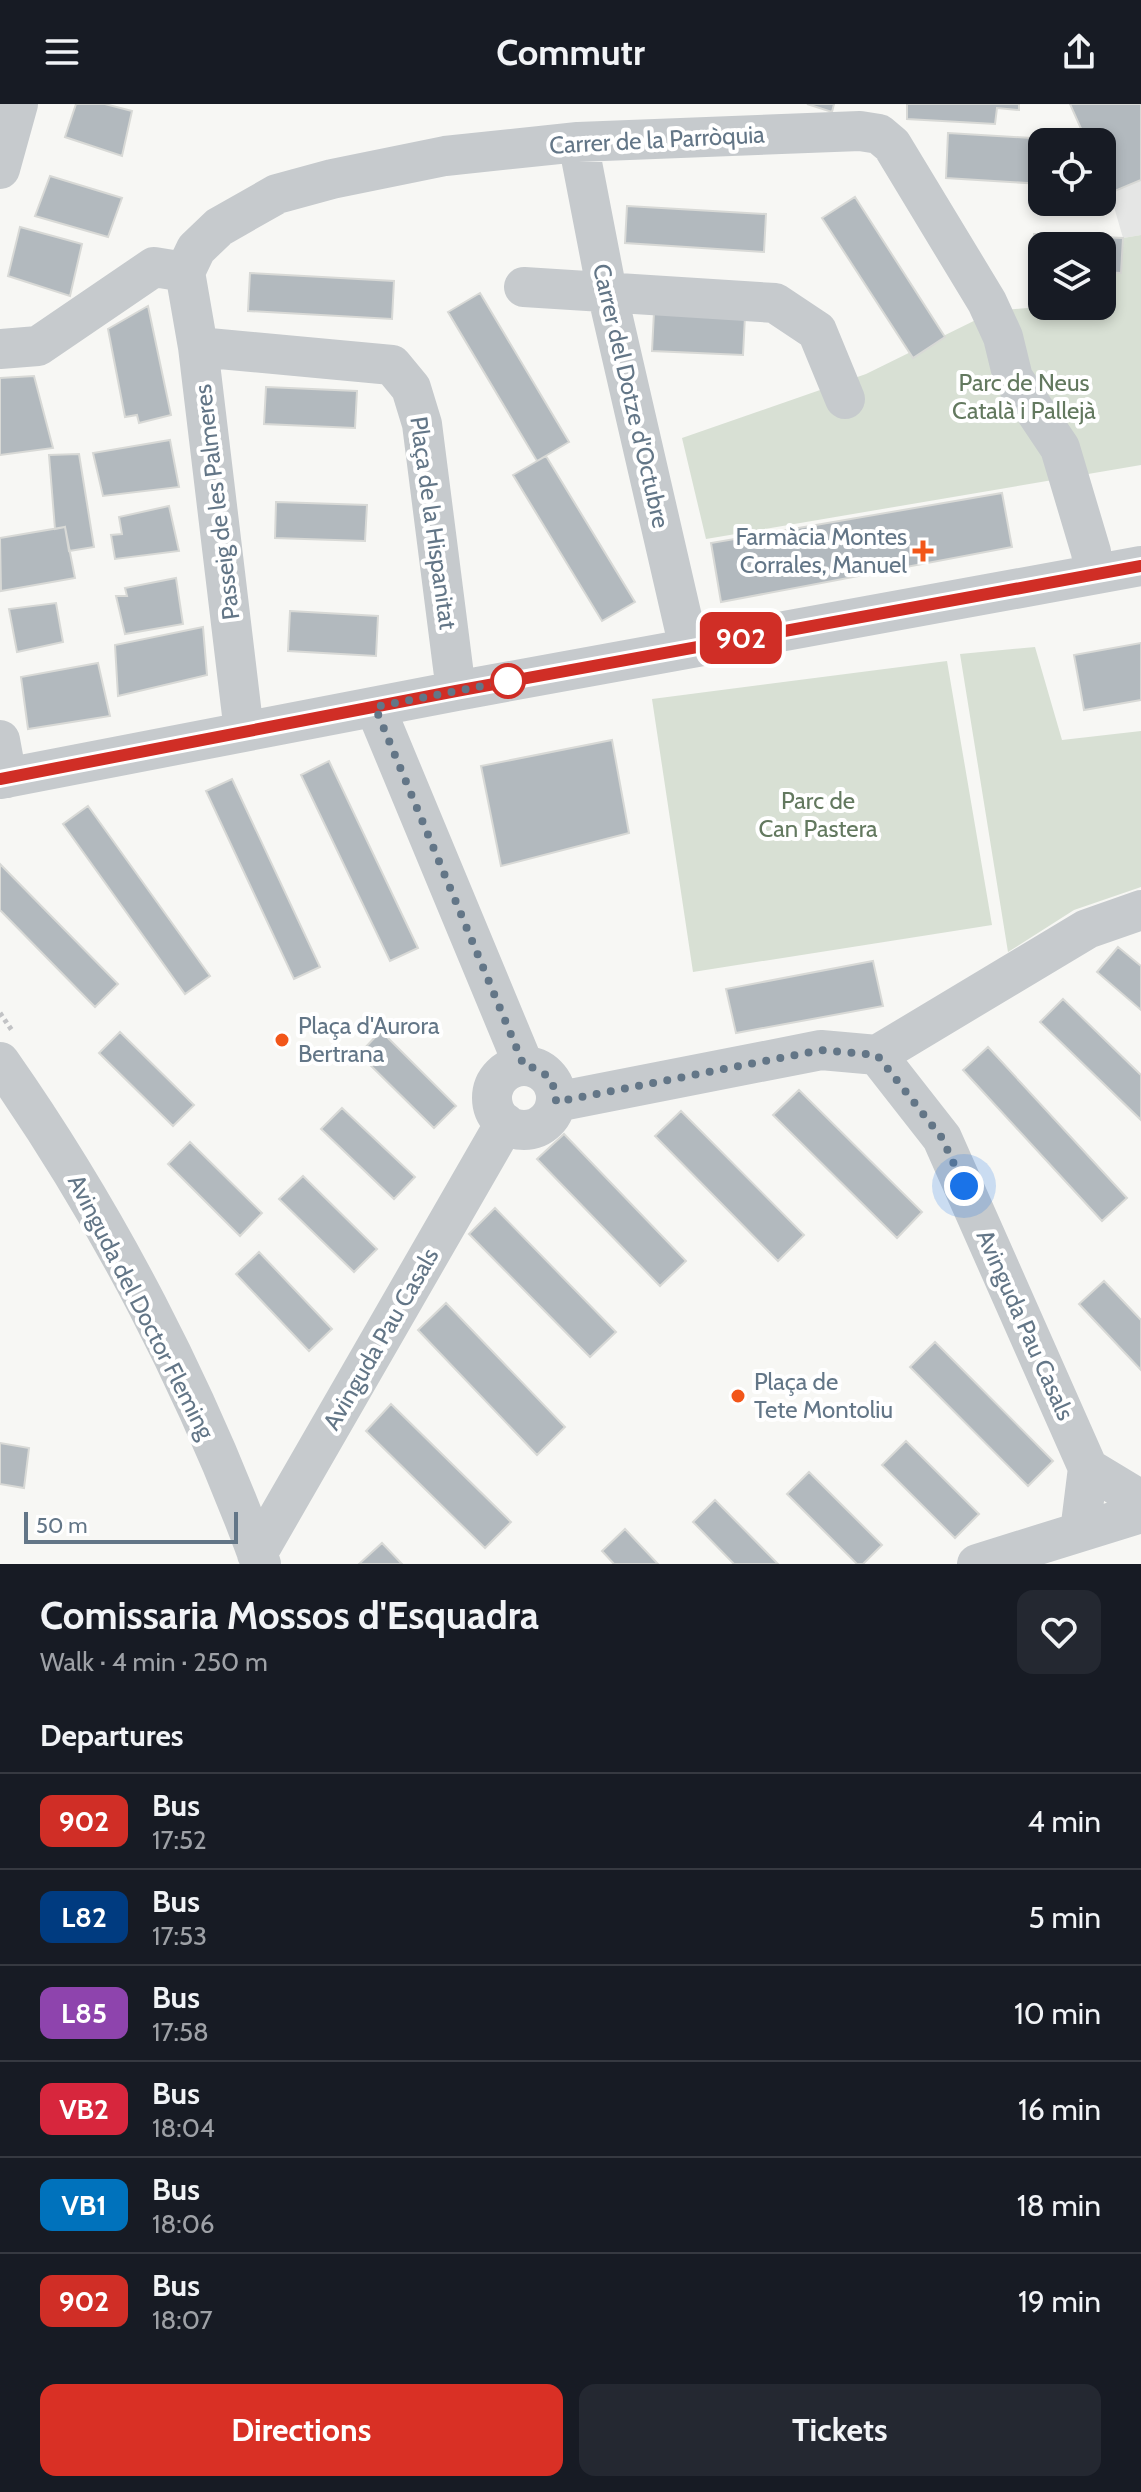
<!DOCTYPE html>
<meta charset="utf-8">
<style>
body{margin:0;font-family:Cabin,sans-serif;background:#242831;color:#f1f3f6;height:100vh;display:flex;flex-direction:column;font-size:30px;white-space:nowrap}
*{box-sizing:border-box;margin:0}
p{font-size:26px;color:#9ea1a6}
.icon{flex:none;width:44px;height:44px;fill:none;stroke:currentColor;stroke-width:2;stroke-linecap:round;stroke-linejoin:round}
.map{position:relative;height:1460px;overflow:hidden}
.sheet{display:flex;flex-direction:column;background:#171b24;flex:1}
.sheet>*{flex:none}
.badge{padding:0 16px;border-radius:12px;font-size:28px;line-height:52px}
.controls{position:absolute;left:1028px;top:24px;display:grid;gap:16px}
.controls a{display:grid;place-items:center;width:88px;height:88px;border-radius:16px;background:#171b24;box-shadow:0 4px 12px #0003;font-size:40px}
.scale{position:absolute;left:24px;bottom:20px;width:214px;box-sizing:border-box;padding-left:8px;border:4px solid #637687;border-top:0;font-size:22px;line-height:28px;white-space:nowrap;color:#637687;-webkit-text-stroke:6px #fff;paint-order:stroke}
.you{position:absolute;width:40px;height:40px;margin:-20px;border:6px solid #fff;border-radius:50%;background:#1a73e8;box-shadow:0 0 0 12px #1a73e833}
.map>.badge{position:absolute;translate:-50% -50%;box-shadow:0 0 0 4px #fff}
h2{padding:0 40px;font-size:30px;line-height:72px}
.round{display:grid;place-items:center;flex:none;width:84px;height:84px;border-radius:16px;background:#242831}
.summary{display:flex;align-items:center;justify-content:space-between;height:136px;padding:0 40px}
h1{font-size:38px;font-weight:800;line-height:60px}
.action{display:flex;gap:16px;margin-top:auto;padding:16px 40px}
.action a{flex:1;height:92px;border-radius:16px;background:#d93025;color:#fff;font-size:32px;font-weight:800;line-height:92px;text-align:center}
.action a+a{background:#242831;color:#f1f3f6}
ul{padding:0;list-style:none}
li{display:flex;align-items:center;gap:24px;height:96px;padding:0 40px;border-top:2px solid #363941}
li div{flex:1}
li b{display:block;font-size:30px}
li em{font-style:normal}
li .badge{min-width:88px;font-weight:700;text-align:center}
header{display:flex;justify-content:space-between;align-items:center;height:104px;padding:0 40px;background:#171b24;font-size:36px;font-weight:800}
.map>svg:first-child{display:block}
</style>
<header><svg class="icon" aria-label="menu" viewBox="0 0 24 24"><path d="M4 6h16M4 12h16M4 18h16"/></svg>Commutr<svg class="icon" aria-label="share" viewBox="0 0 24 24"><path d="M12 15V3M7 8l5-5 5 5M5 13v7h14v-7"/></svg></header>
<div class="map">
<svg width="1141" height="1460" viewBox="0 0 1141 1460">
<rect width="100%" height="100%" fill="#f7f7f4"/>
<path fill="#e5e6e5" d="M1070,0H1141V131L1123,134L1110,89L1102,71V38H1087Z"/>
<path fill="#d8e0d4" d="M1141,131V361L706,435L682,334L866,270L994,207L1049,202H1102V197L1111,196L1123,134Z
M1035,543L1062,636L1141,627V783L1074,806L1008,848L960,550Z
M947,557L992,821L693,868L652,595Z"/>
<path fill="#b2b9be" stroke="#d8d9d6" stroke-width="2" d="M76,0H105L132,7L122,52L65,33Z
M807,0H834L832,8Z
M907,0H1019V6L997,4L995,20L907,15Z
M1070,0H1141V76L1110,89L1102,71V38H1087Z
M948,29L1064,36V38H1042V80L946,74Z
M50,72L122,94L108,133L35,112Z
M855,93L945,233L913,254L822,114Z
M627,102L766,110L764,148L625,139Z
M20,123L82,140L70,192L8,172Z
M1034,130L1123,134L1121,169L1102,168V142H1042V168L1032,167Z
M250,169L394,177L392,215L248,207Z
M480,189L569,338L537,357L448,208Z
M148,202L171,311L139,319L137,311L125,313L108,225Z
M654,208L745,212L743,251L652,247Z
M34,272L53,344L0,351V274Z
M266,283L357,287L355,324L264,320Z
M170,336L179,383L103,392L93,349Z
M79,350L94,443L69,447L65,423L55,425L49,351Z
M546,352L635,498L602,517L513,371Z
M1002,389L1012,443L721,498L711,439Z
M276,398L367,401L365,437L275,434Z
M169,402L179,447L115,455L111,431L122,430L119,413Z
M65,423L75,474L1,487L0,434Z
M176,474L183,520L125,530L116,492H127L125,484Z
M56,499L63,538L17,548L9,505Z
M290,507L378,512L376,552L288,547Z
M203,523L207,571L118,592L115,541Z
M1141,539V596L1084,606L1074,551Z
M98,559L110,612L28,625L21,573Z
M612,636L629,729L501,762L481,662Z
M329,657L418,844L390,857L301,671Z
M232,675L320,863L294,875L206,687Z
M88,702L210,872L185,890L63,720Z
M0,760L118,880L95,903L0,806Z
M1118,843L1141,862V906L1097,868Z
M873,857L883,902L736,929L726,885Z
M1063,895L1141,971V1016L1040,918Z
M381,927L456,1002L434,1024L359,950Z
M120,928L194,1001L173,1022L99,949Z
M988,943L1127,1094L1102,1117L963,966Z
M799,986L922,1108L897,1134L773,1011Z
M342,1004L415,1073L394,1095L321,1025Z
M681,1007L804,1131L778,1157L655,1032Z
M564,1030L686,1157L660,1182L537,1055Z
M190,1038L262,1109L240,1132L168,1060Z
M303,1072L377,1145L354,1168L279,1095Z
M495,1104L616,1228L590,1253L469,1130Z
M259,1148L332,1225L309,1247L236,1170Z
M1104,1177L1141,1216V1266L1079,1200Z
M446,1199L565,1323L537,1351L418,1226Z
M935,1238L1053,1357L1028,1382L910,1263Z
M391,1300L511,1418L485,1444L366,1327Z
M906,1337L979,1410L955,1434L882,1361Z
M0,1339L29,1344L24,1384L0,1380Z
M809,1368L882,1441L863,1460H857L787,1390Z
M715,1396L778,1460H734L693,1418Z
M625,1425L658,1460H614L602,1447Z
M382,1439L402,1460H359Z"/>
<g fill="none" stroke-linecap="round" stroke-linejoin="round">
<path stroke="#c2c3c5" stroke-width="5" stroke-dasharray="4 4" stroke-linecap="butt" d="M0,909L13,928"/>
<path stroke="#c6cacd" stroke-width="40" d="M578,38L607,188L689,544
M0,65L18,0
M185,168L196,145L219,123L277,90L332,75L445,52L578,38L860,27L879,30L892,41L987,198L1003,233L1013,274L1060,344L1091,448L1094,470
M185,168L198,243L244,628
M524,183L775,199L817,227L845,295
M198,243L392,261L411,284L422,320L456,587
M0,245L38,242L154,163L185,168
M375,603L524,962
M0,636L7,674
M0,675L456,587L1141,462
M877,951L1087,825L1141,806
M0,958C108,1112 197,1284 261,1460
M492 994a32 32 0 1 1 64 0a32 32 0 1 1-64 0Z
M556,998L821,946L877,951L942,1034L1088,1364L1080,1428
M1088,1364L1141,1396
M257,1450L505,1019
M977,1460L1141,1409"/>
</g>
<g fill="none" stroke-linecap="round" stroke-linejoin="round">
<g stroke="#fff" stroke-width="18">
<path id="line" d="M0,675L456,587L1141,462"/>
</g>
<use href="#line" stroke="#d02e26" stroke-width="12"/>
<path stroke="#637687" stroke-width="8" stroke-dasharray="0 14.4" d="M508,577L375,603L524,962C545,964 556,978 556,998L821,946L877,951L942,1034L964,1082"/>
</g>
<g fill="#f25619" stroke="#fff" stroke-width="3">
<path d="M919 435h8v8h8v8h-8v8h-8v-8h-8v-8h8z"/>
<circle cx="282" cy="936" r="8"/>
<circle cx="738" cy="1292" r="8"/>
</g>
<circle fill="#fff" stroke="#d02e26" stroke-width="4" cx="508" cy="577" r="16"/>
<g text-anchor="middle" stroke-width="8" stroke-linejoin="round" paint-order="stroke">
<g font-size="24" fill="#637687" stroke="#fff">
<text transform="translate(657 36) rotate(-3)" y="8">Carrer de la Parròquia</text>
<text transform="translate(631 292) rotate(77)" y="8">Carrer del Dotze d'Octubre</text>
<text transform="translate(217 398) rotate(-97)" y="8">Passeig de les Palmeres</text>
<text transform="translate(433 419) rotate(82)" y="8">Plaça de la Hispanitat</text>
<text transform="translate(141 1203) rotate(63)" y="8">Avinguda del Doctor Fleming</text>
<text transform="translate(1025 1221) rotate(66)" y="8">Avinguda Pau Casals</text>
<text transform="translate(381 1235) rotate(-60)" y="8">Avinguda Pau Casals</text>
</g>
<g font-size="24" fill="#63795f" stroke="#fff">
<text x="1024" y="287">Parc de Neus<tspan x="1024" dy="28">Català i Pallejà</tspan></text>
<text x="818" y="705">Parc de<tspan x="818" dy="28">Can Pastera</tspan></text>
</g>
<g font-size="24" fill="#637687" stroke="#fff" text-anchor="start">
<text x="907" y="441" text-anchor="end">Farmàcia Montes<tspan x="907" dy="28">Corrales, Manuel</tspan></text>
<text x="298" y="930">Plaça d'Aurora<tspan x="298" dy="28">Bertrana</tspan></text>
<text x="754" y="1286">Plaça de<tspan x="754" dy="28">Tete Montoliu</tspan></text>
</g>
</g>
</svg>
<div class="controls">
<a><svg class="icon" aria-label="locate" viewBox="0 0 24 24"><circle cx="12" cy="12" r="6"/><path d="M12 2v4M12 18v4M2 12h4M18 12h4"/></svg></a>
<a><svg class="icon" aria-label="layers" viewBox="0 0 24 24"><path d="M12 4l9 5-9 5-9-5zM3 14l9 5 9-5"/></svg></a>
</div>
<div class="scale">50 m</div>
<div class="you" style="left:964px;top:1082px"></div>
<b class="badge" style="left:741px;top:534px;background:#d02e26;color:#fff">902</b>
</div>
<section class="sheet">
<div class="summary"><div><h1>Comissaria Mossos d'Esquadra</h1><p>Walk · 4 min · 250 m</p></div><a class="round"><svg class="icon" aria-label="heart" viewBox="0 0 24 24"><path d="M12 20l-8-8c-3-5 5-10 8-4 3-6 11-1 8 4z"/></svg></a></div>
<h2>Departures</h2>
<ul>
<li><span class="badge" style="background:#d02e26;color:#fff">902</span><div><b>Bus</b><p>17:52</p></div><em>4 min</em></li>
<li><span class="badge" style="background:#003b80;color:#fff">L82</span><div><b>Bus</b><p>17:53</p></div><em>5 min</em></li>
<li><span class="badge" style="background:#8e44ad;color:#fff">L85</span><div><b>Bus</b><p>17:58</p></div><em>10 min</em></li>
<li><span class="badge" style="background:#d7263d;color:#fff">VB2</span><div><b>Bus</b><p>18:04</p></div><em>16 min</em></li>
<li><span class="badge" style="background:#0072bc;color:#fff">VB1</span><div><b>Bus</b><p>18:06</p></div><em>18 min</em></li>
<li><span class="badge" style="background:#d02e26;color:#fff">902</span><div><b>Bus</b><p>18:07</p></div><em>19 min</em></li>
</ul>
<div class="action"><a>Directions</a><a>Tickets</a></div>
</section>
